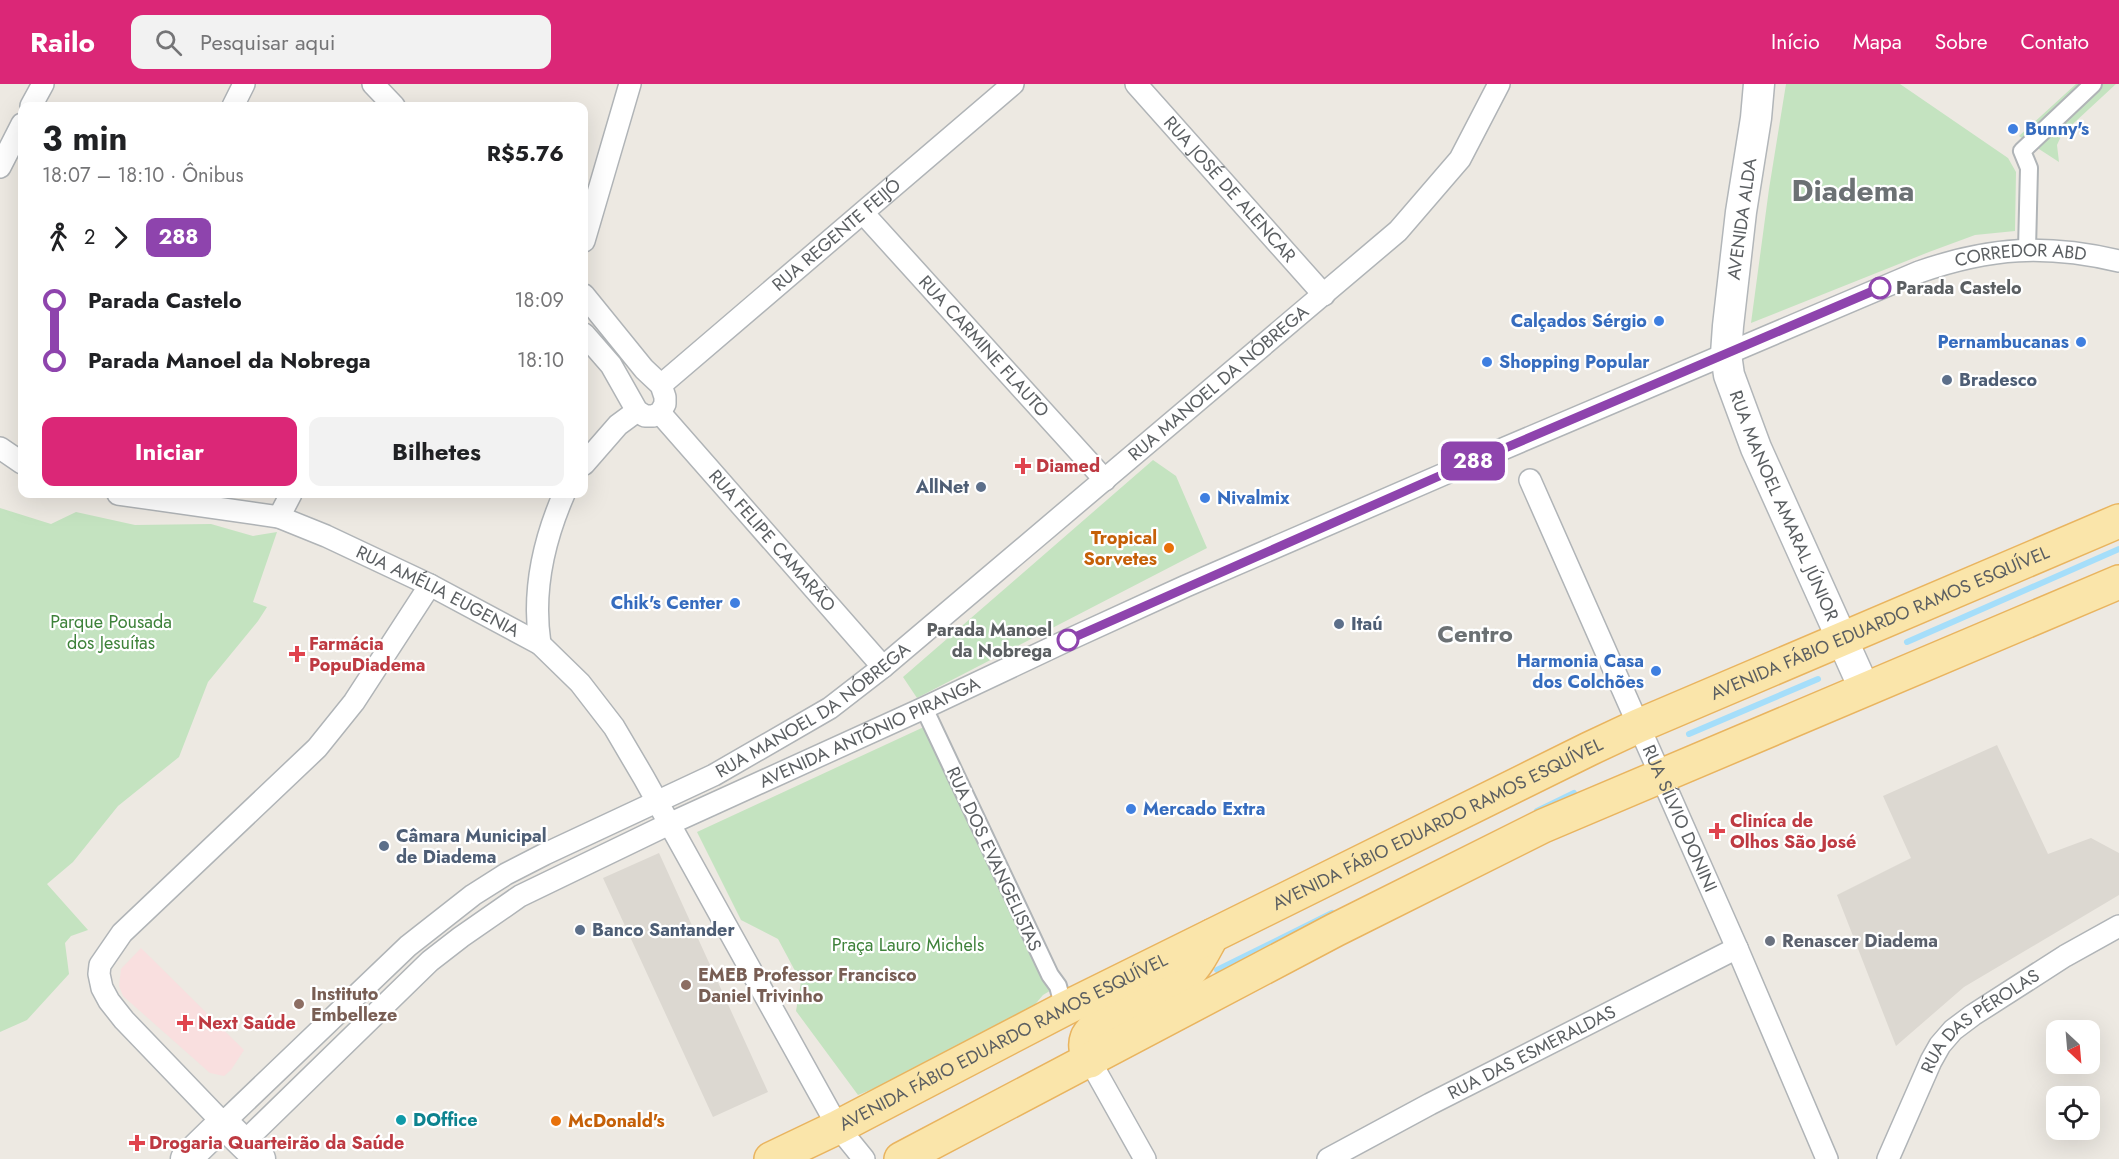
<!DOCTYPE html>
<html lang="pt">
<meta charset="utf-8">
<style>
body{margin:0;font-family:Jost,sans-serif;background:#f2f2f2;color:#202124;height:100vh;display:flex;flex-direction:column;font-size:22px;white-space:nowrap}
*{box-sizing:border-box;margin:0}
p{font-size:20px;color:#757577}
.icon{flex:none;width:33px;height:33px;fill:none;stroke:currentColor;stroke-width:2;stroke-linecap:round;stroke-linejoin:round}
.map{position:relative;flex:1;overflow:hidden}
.panel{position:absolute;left:18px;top:18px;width:570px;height:396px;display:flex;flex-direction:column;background:#fff;border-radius:12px;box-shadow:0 6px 24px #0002}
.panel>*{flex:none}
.badge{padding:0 12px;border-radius:9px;font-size:21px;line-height:39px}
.needle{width:39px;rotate:154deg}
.fabs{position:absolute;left:2046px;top:936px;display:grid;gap:12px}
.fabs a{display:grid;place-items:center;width:54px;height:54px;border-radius:12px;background:#fff;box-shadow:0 6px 24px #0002;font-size:30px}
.map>.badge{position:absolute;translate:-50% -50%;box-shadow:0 0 0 3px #fff}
.legs{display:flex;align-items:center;gap:9px;height:66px;padding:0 24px;font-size:20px}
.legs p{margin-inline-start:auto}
.overview{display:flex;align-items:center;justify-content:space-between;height:102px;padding:0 24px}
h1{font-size:33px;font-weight:700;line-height:45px}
.button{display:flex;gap:12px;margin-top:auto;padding:12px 24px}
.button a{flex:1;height:69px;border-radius:12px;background:#db2777;color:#fff;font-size:24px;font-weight:700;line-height:69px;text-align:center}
.button a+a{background:#f2f2f2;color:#202124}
ul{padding:0 24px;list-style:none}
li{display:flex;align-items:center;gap:21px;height:60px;font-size:22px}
li i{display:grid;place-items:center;width:9px;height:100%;margin:0 8px;background:currentColor}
li i::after{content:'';width:15px;height:15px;margin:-8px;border:4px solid;border-radius:50%;background:#fff}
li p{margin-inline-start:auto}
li:first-child i{background:linear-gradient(#0000 50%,currentColor 0)}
li:last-child i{background:linear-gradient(currentColor 50%,#0000 0)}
header{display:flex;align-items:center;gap:36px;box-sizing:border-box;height:84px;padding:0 30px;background:#db2777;color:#fff}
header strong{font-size:28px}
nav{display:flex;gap:33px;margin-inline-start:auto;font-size:21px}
.search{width:420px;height:54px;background:#f2f2f2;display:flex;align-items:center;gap:15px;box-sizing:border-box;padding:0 21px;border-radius:12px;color:#757577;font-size:22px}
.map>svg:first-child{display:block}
</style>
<header>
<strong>Railo</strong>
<div class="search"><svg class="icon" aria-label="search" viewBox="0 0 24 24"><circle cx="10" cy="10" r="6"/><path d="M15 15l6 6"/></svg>Pesquisar aqui</div>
<nav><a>Início</a><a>Mapa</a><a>Sobre</a><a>Contato</a></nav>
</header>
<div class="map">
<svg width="2119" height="1075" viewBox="0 0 2119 1075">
<rect width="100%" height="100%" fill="#ede9e2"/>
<path fill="#dcd8d1" d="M1997,661L2048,770L2091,754L2119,769V811L1964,903L1896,962L1837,811L1911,774L1883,712Z
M659,769L768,1008L713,1033L603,794Z"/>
<path fill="#f9dfdf" d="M141,864L244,966L231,986L224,992L210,989L123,912L119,902L121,885Z"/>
<path fill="#c4e3c0" d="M1786,0H1900L2008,74L2016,88L2015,147L1975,151L1929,168L1751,239L1769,105Z
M2076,0H2116L2062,50L2057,61L2059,78L2019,52Z
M1153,376L1176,392L1207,464L917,614L903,593Z
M0,424L51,440L76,428L135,441L211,440L253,452L277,448L253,518L267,523L258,537L208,598L179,673L118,722L73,778L47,800L88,846L71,852L65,859L69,890L27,936L0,948Z
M926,642L1058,902L1043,911L1032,924L897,995L858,1011L796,927L801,898L778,855L741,836L697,748Z"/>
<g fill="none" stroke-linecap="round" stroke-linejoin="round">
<path stroke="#a5defa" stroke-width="6" d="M1907,558L2119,465
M1689,650L1818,595
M1537,727L1574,709
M1217,886L1332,829"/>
<g stroke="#b0b4b7" stroke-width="20">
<path id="pedestrian" d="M2027,165L2029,84L2022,67L2093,0
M924,624L1050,891L1058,902L1064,925"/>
</g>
<g stroke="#b0b4b7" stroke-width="24">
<g id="minor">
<path d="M373,0L394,22"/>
<path id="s1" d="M1136,0L1324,211"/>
<path d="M31,22L43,0"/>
<path d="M233,22L244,0"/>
<path d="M0,83L22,40"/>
<path id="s2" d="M863,129L1105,396"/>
<path d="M584,157L630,0"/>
<path d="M584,211L644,285L661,301L665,313V320L660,329L653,332H645L637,327L611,281L584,250"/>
<path id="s3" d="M661,301L1013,0"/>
<path id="s4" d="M660,329L883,583"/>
<path d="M0,364L22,379"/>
<path d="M584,380L618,341L637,327"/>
<path id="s5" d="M1530,396L1737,864L1827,1075"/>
<path id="s6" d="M118,410L279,433L326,452L430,501L540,560L580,599L614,643L644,694L838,1043L864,1075"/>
<path d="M279,433L291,410"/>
<path id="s7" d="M430,501L354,618L317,664L122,849L100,881L99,890L102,904L109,917L124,936L223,1039L408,862L473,811L506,790L545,770L714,691L830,624L883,583L1398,147L1460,75L1499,0"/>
<path d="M540,560C532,507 543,458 564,410"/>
<path d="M1090,977L1145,1075"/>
<path id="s8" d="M243,1059L430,877L461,853L520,812L669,740L924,624L1068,556L1186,502L1458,384L1919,188C1991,163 2045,160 2119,177"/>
<path id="s9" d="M1328,1075L1430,1020L1737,864"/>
<path id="s10" d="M1888,1075L1931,977L1940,961L1953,946L1973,931L2065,872L2119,842"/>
</g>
</g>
<g stroke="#b2b6b9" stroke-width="33">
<g id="secondary">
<path id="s11" d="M1759,0L1756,34L1741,128L1728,242L1726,270L1729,291L1756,364L1864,604"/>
<path d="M186,1075L223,1039L260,1075"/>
</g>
</g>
<g stroke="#e9b45f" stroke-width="36">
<g id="primary">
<path d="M1090,977C1087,969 1084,962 1087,954C1094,933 1167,909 1187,890C1198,880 1205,864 1212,852"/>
<path id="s12" d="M771,1075L838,1043L1064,925L1589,665L1638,642L2119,437"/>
<path d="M901,1075L1335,846L1543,742L2119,498"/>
</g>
</g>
<use href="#pedestrian" stroke="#fff" stroke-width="16"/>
<use href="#minor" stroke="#fff" stroke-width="21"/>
<use href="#secondary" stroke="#fff" stroke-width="30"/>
<use href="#primary" stroke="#fae5aa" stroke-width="33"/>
</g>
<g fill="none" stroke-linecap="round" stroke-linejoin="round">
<g stroke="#fff" stroke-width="14">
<path id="line-1" d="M1068,556L1437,393L1880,204"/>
</g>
<use href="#line-1" stroke="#8e44ad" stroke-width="9"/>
</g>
<g fill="#3f7fe0" stroke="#fff" stroke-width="2">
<circle cx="2013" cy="45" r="6"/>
<circle cx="1659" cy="237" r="6"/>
<circle cx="2081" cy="258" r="6"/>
<circle cx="1487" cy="278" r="6"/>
<circle cx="1205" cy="414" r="6"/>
<circle cx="735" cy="519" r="6"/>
<circle cx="1656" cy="587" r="6"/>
<circle cx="1131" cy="725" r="6"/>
</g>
<g fill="#fff" stroke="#8e44ad" stroke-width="3">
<circle cx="1880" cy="204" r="10"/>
<circle cx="1068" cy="556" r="10"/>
</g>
<g fill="#5c6f8a" stroke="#fff" stroke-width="2">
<circle cx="1947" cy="296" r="6"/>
<circle cx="981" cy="403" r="6"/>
<circle cx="1339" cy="540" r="6"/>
<circle cx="384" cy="762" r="6"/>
<circle cx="580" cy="846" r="6"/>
</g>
<g fill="#e0444e" stroke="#fff" stroke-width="2">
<path d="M1020 373h6v6h6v6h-6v6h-6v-6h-6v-6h6z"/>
<path d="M294 561h6v6h6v6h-6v6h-6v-6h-6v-6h6z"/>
<path d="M1714 738h6v6h6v6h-6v6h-6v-6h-6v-6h6z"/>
<path d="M182 930h6v6h6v6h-6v6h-6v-6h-6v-6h6z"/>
<path d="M134 1050h6v6h6v6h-6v6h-6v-6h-6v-6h6z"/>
</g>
<g fill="#e8710a" stroke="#fff" stroke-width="2">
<circle cx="1169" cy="464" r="6"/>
<circle cx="556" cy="1037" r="6"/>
</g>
<circle fill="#6b7280" stroke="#fff" stroke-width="2" cx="1770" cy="857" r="6"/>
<g fill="#8d6e63" stroke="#fff" stroke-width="2">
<circle cx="686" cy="901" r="6"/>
<circle cx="299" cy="920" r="6"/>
</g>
<circle fill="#0f9aa8" stroke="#fff" stroke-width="2" cx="401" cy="1036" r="6"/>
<g text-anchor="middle" stroke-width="4.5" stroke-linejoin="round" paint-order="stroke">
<g font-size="18" font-weight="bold" fill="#366cbe" stroke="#fff" text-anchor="start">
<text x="2025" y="51">Bunny's</text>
<text x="1647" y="243" text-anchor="end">Calçados Sérgio</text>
<text x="2069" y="264" text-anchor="end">Pernambucanas</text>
<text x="1499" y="284">Shopping Popular</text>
<text x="1217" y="420">Nivalmix</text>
<text x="723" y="525" text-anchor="end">Chik's Center</text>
<text x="1644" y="583" text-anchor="end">Harmonia Casa<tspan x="1644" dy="21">dos Colchões</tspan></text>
<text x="1143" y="731">Mercado Extra</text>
</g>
<g font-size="18" fill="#5b5f62" stroke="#fff">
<text dy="6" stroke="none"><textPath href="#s1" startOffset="141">RUA JOSÉ DE ALENCAR</textPath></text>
<text transform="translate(1742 135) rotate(-82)" y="6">AVENIDA ALDA</text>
<text dy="6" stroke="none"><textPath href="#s3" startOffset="231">RUA REGENTE FEIJÓ</textPath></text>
<text dy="6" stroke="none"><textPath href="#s8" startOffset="2008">CORREDOR ABD</textPath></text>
<text dy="6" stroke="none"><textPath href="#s2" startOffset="180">RUA CARMINE FLAUTO</textPath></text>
<text dy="6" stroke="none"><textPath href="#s7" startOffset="1960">RUA MANOEL DA NÓBREGA</textPath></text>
<text dy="6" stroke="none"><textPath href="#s11" startOffset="435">RUA MANOEL AMARAL JÚNIOR</textPath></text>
<text dy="6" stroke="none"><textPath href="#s4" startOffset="170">RUA FELIPE CAMARÃO</textPath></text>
<text dy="6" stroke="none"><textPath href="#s6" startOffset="338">RUA AMÉLIA EUGENIA</textPath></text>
<text dy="6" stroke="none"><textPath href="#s12" startOffset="1232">AVENIDA FÁBIO EDUARDO RAMOS ESQUÍVEL</textPath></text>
<text dy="6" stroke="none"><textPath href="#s7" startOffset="1438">RUA MANOEL DA NÓBREGA</textPath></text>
<text dy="6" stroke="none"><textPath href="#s8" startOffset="758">AVENIDA ANTÔNIO PIRANGA</textPath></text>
<text dy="6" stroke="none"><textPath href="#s5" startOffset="370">RUA SÍLVIO DONINI</textPath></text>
<text dy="6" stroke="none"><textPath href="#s12" startOffset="746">AVENIDA FÁBIO EDUARDO RAMOS ESQUÍVEL</textPath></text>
<text transform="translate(994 775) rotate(65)" y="6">RUA DOS EVANGELISTAS</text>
<text dy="6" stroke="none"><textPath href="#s10" startOffset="171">RUA DAS PÉROLAS</textPath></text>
<text dy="6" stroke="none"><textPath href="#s12" startOffset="260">AVENIDA FÁBIO EDUARDO RAMOS ESQUÍVEL</textPath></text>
<text dy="6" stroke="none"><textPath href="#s9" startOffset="230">RUA DAS ESMERALDAS</textPath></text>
</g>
<g font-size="18" font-weight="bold" fill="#5b5f62" stroke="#fff" text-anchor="start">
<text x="1896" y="210">Parada Castelo</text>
<text x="1052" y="552" text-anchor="end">Parada Manoel<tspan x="1052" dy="21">da Nobrega</tspan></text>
</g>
<g font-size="18" font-weight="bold" fill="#4e5e75" stroke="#fff" text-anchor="start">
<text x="1959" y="302">Bradesco</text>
<text x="969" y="409" text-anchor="end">AllNet</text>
<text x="1351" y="546">Itaú</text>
<text x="396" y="758">Câmara Municipal<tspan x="396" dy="21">de Diadema</tspan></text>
<text x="592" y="852">Banco Santander</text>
</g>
<g font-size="18" font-weight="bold" fill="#be3a42" stroke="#fff" text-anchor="start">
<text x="1036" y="388">Diamed</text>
<text x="309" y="566">Farmácia<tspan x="309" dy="21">PopuDiadema</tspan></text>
<text x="1730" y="743">Cliníca de<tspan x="1730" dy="21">Olhos São José</tspan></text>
<text x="198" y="945">Next Saúde</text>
<text x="149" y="1065">Drogaria Quarteirão da Saúde</text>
</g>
<g font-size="18" font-weight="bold" fill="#c56008" stroke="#fff" text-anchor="end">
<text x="1157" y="460">Tropical<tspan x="1157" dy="21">Sorvetes</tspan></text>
<text x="568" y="1043" text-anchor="start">McDonald's</text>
</g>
<g font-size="18" fill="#3e823a" stroke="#fff">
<text x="111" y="544">Parque Pousada<tspan x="111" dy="21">dos Jesuítas</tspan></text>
<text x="908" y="867">Praça Lauro Michels</text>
</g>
<g font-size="18" font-weight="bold" fill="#5b616d" stroke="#fff" text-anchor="start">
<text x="1782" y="863">Renascer Diadema</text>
</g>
<g font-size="18" font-weight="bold" fill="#785e54" stroke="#fff" text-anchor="start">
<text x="698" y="897">EMEB Professor Francisco<tspan x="698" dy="21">Daniel Trivinho</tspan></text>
<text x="311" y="916">Instituto<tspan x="311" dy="21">Embelleze</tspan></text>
</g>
<g font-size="18" font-weight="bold" fill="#0d838f" stroke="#fff" text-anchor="start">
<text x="413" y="1042">DOffice</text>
</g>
<g font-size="24" font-weight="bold" fill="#6c7174" stroke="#fff">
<text x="1475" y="558">Centro</text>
</g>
<g font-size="30" font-weight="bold" fill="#6c7174" stroke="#fff">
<text x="1853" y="117">Diadema</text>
</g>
</g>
</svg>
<div class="fabs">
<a><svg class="needle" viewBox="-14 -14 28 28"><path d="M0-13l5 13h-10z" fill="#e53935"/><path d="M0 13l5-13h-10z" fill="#757577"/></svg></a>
<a><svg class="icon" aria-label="locate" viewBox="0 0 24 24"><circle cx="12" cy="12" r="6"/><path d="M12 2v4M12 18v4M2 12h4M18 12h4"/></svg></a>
</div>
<b class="badge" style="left:1473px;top:377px;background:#8e44ad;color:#fff">288</b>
<section class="panel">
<div class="overview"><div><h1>3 min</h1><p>18:07 – 18:10 · Ônibus</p></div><b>R$5.76</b></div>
<div class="legs"><svg class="icon" aria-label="walk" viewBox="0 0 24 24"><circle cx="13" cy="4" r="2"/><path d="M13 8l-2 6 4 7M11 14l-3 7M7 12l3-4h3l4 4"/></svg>2<svg class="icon" aria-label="forward" viewBox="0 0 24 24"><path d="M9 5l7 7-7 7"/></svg><b class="badge" style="background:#8e44ad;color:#fff">288</b></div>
<ul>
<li><i style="color:#8e44ad"></i><b>Parada Castelo</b><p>18:09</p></li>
<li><i style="color:#8e44ad"></i><b>Parada Manoel da Nobrega</b><p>18:10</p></li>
</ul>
<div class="button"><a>Iniciar</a><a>Bilhetes</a></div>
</section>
</div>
